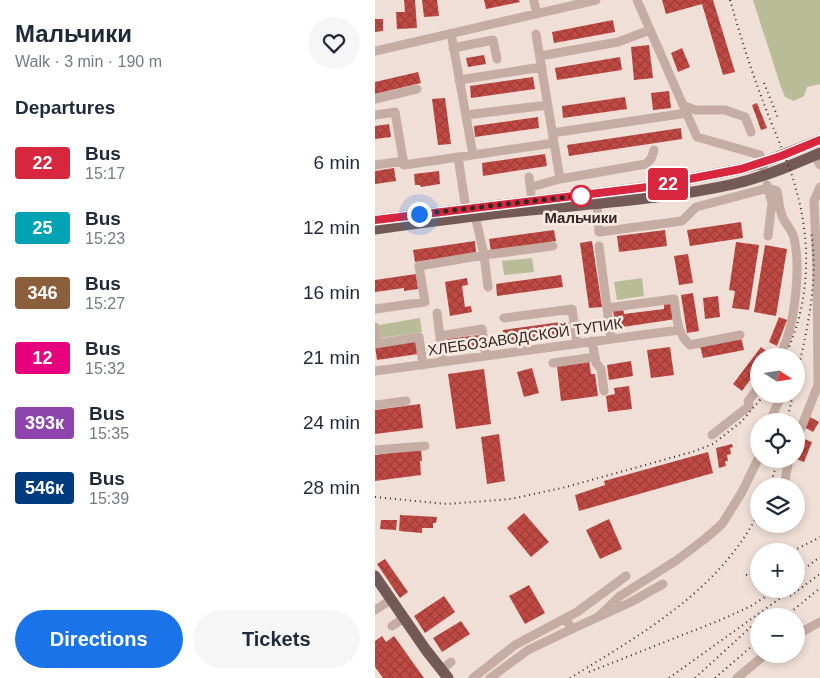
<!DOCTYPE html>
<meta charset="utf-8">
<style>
body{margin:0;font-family:Helvetica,sans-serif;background:#f6f6f7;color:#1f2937;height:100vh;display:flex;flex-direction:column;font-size:19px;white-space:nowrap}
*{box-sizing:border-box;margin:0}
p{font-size:16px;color:#747a83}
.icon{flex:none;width:28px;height:28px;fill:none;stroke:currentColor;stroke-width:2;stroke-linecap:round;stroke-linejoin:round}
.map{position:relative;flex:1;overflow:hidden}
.drawer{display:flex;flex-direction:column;background:#fff;width:375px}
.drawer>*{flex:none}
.badge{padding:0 10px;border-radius:4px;font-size:18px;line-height:32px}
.needle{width:32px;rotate:102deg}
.tools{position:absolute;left:375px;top:348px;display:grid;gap:10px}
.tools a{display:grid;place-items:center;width:55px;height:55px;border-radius:50%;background:#fff;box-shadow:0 2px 8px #0003;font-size:25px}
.you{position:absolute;width:25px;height:25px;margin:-12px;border:4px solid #fff;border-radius:50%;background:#1a73e8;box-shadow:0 0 0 8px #1a73e833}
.map>.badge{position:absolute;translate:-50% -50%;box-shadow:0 0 0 2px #fff}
h2{padding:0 15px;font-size:19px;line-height:45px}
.round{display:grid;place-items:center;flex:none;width:52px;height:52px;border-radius:26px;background:#f6f6f7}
.head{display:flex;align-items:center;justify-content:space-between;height:85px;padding:0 15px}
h1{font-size:24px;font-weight:700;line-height:38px}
.primary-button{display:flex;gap:10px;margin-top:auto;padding:10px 15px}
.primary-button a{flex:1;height:58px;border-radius:30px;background:#1a73e8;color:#fff;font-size:20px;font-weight:700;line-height:58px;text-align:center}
.primary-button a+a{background:#f6f6f7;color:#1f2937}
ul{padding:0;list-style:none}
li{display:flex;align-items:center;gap:15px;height:65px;padding:0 15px}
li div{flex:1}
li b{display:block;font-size:19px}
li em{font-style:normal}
li .badge{min-width:55px;font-weight:700;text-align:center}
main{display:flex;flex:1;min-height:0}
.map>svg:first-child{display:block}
</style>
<main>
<section class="drawer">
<div class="head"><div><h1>Мальчики</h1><p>Walk · 3 min · 190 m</p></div><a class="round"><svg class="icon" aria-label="heart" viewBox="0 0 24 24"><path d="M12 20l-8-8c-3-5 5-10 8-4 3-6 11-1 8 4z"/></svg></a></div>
<h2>Departures</h2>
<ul>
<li><span class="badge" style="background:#d7263d;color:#fff">22</span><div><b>Bus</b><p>15:17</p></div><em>6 min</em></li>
<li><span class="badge" style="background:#00a3b4;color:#fff">25</span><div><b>Bus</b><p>15:23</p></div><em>12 min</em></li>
<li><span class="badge" style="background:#8b5e3c;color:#fff">346</span><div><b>Bus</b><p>15:27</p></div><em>16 min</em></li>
<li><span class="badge" style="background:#e6007e;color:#fff">12</span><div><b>Bus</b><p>15:32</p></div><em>21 min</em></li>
<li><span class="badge" style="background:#8e44ad;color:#fff">393к</span><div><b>Bus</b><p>15:35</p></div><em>24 min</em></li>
<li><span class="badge" style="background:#003b80;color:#fff">546к</span><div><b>Bus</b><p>15:39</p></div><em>28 min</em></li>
</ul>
<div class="primary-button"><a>Directions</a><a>Tickets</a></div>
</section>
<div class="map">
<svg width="445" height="678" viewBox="0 0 445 678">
<defs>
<pattern id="building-cross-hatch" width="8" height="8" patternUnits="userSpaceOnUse" patternTransform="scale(1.25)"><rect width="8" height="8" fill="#c14943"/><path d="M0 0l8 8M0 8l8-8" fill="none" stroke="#9d3d38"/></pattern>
</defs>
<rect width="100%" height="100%" fill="#efdfd7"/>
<path fill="#b8bd98" d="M378,0H445V84L432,87L429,96L419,101L410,97L406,87Z
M157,258L159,272L129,275L127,261Z
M267,278L269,296L242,300L239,282Z
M45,318L47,332L6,338L4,325Z"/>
<path fill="url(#building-cross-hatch)" d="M29,0H40L42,28L22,29L21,12H30Z
M47,0H62L64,16L49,17Z
M109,0H144L145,2L111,9Z
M287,0H338L360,72L348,75L327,4L291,14Z
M0,19H8V31L0,32Z
M238,20L240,32L179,43L177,32Z
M274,45L278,78L259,80L256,47Z
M307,48L315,67L303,72L296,53Z
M109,55L111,64L93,67L91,58Z
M245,57L247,70L182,80L180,68Z
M43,72L46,83L0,94V82Z
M158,77L160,89L96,98L95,86Z
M294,91L296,108L278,110L276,93Z
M250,97L252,109L188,118L187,106Z
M70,98L76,144L63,145L57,99Z
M382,103L392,128L386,130L377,105Z
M163,117L164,128L100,137L99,126Z
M14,124L16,137L0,139V126Z
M306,128L307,139L194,156L192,145Z
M170,154L172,166L108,176L107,163Z
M19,168L21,181L0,184V171Z
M64,171L65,184L46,187L45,185H40L39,174Z
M366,222L368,238L315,246L312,230Z
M179,230L181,241L116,251L114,239Z
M290,230L292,246L244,252L242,236Z
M100,241L101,253L40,262L38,250Z
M217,241L227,307L214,308L205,243Z
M361,242L384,245L374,310L357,308L360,291L354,290Z
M390,245L412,249L401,316L379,312Z
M313,254L318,283L304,285L299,256Z
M41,274L43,289L29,291V288L0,292V280Z
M186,275L188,287L122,296L121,284Z
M92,278L93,285L87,286L90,307L96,306L97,312L75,316L70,282Z
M318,293L324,331L312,333L306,295Z
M343,296L345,317L330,319L328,298Z
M298,302L301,319L241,328L238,311L248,309L249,314L289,309V303Z
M404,317L412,320L402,346L394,342Z
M193,321L195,333L129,342L128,330Z
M104,335L105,346L74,351L72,339Z
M366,337L369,350L328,358L325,346Z
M41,341L43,354L2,360L0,346Z
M295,347L299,375L276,378L272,350Z
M386,347L395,354L393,356H384V368L367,391L358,384Z
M214,361L216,374H220L223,396L186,401L182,366Z
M256,361L258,376L234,380L232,365Z
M157,368L164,393L149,397L142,372Z
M109,369L116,424L81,429L73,374Z
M254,386L257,409L233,412L231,396L240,394L239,388Z
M45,404L48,428L0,434V410Z
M435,417L444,422L438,432L429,427Z
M124,434L130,481L112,484L106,437Z
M424,437L437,442L429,462L421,459V445Z
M357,444L358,447L355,448L356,454L352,455L353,461H350L351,466L344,468L341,448Z
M46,449L47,461H45L46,475L0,481V455Z
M333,452L338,473L204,511L200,495L230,485L229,481Z
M149,513L174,542L156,557L132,528Z
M25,515L62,517L61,523H58V528H47V533L24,531Z
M234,519L247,549L225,559L211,530Z
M6,520H22L21,530L5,529Z
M10,559L33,592L25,598L2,564Z
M154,585L170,613L150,624L134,596Z
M69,596L80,612L50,633L39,616Z
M86,621L95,634L67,652L58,638Z
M7,636L11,642L19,636L49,678H8L0,667V641Z"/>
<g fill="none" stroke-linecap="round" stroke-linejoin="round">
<path stroke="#c6ada3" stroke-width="9" d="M262,0L322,137L385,155L388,168
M159,2L162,14
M76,33L98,155
M161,34L185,179
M78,48L118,40L122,59
M0,51L221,0
M165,56L243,42L275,30
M84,80L167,67
M0,99L42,89
M309,106L321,110H350L370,117L376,132
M0,115L20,112L29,165L179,143
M91,115L173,105
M177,133L312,113
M83,157L91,209
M442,159L445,165
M0,165L29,161
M154,177L156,193
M392,185L397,203L393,236
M156,187L185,179L271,164L276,159L279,150
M222,203L224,232L307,221L321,207L393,188L402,191C404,200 404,210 408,218C411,225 418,231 419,238C426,267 420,331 404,356
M224,246L236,339
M113,287L109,255L178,246
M232,308L299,299C302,317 301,333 315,345L365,335
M0,309L50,302L44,266L109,255L100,215
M62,313L68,362
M129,318L197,309L202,343
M0,327L2,343
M65,336L107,329L111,356
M217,341L221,363L226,369L229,391
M0,344L44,337L48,365
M178,363L220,357
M0,371L304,330
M0,405L31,401
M395,421L407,394
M337,435L374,406L373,401L384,387
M421,441L443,385L442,268L439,201L445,187
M0,450L50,446
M409,486L414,459
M0,610L16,600
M223,617L245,596L302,560L331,538L347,524L367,492L384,457
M17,626L29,618
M197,629L256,602L288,584
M421,635L445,622
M66,670L76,662
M98,678L140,645L202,612L251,576
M115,678L153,650L197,629L190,618
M362,678L391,654"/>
<path stroke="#745a56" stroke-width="11" d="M0,220L273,187L366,169L387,163L445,140
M0,229C52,222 103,215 155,210C223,203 292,199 359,184C389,177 417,165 445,153
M0,576L51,650L73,678"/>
<path stroke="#322725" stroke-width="2" stroke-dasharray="1 4" stroke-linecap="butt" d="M355,0C365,34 375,68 388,101C399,132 414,161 422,193C437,247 434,306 410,356
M389,83L403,118
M421,379C432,330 444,281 436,231
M412,421L418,394
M395,486L403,459
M0,497L72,504L136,499L191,487L317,452L338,444L367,421L390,394
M418,551L445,537
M371,575L384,568
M421,575L445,557
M415,596L445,574
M411,616L445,588
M214,672L348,619L374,607L403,589
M195,678C267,634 345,590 384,512
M294,678L418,589
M320,678L379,624
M340,678L384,640"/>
</g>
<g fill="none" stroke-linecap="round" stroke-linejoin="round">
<g stroke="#fff" stroke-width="11">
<path id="line" d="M0,220L273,187L366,169L406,156L445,140"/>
</g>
<use href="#line" stroke="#d7263d" stroke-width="8"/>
<path stroke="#322725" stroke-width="5" stroke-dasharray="0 9" d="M44,214L211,195L206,196"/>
</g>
<circle fill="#fff" stroke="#d7263d" stroke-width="2.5" cx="206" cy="196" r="10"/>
<g text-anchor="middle" stroke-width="5" stroke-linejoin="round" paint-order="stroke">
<g font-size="15" font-weight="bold" fill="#322725" stroke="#f8eae2">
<text x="206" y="223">Мальчики</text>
</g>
<g font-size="15" fill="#322725" stroke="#f8eae2">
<text transform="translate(150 337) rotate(-8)" y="5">ХЛЕБОЗАВОДСКОЙ ТУПИК</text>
</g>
</g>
</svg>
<div class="tools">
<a><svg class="needle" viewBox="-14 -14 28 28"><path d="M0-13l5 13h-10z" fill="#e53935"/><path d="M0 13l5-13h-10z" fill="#747a83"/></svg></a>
<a><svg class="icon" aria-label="locate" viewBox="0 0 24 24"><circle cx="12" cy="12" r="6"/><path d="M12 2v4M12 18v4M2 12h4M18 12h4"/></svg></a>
<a><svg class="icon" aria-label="layers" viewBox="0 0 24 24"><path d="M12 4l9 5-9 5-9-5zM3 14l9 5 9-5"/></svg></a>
<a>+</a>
<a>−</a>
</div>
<div class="you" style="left:44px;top:214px"></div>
<b class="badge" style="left:293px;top:184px;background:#d7263d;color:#fff">22</b>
</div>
</main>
